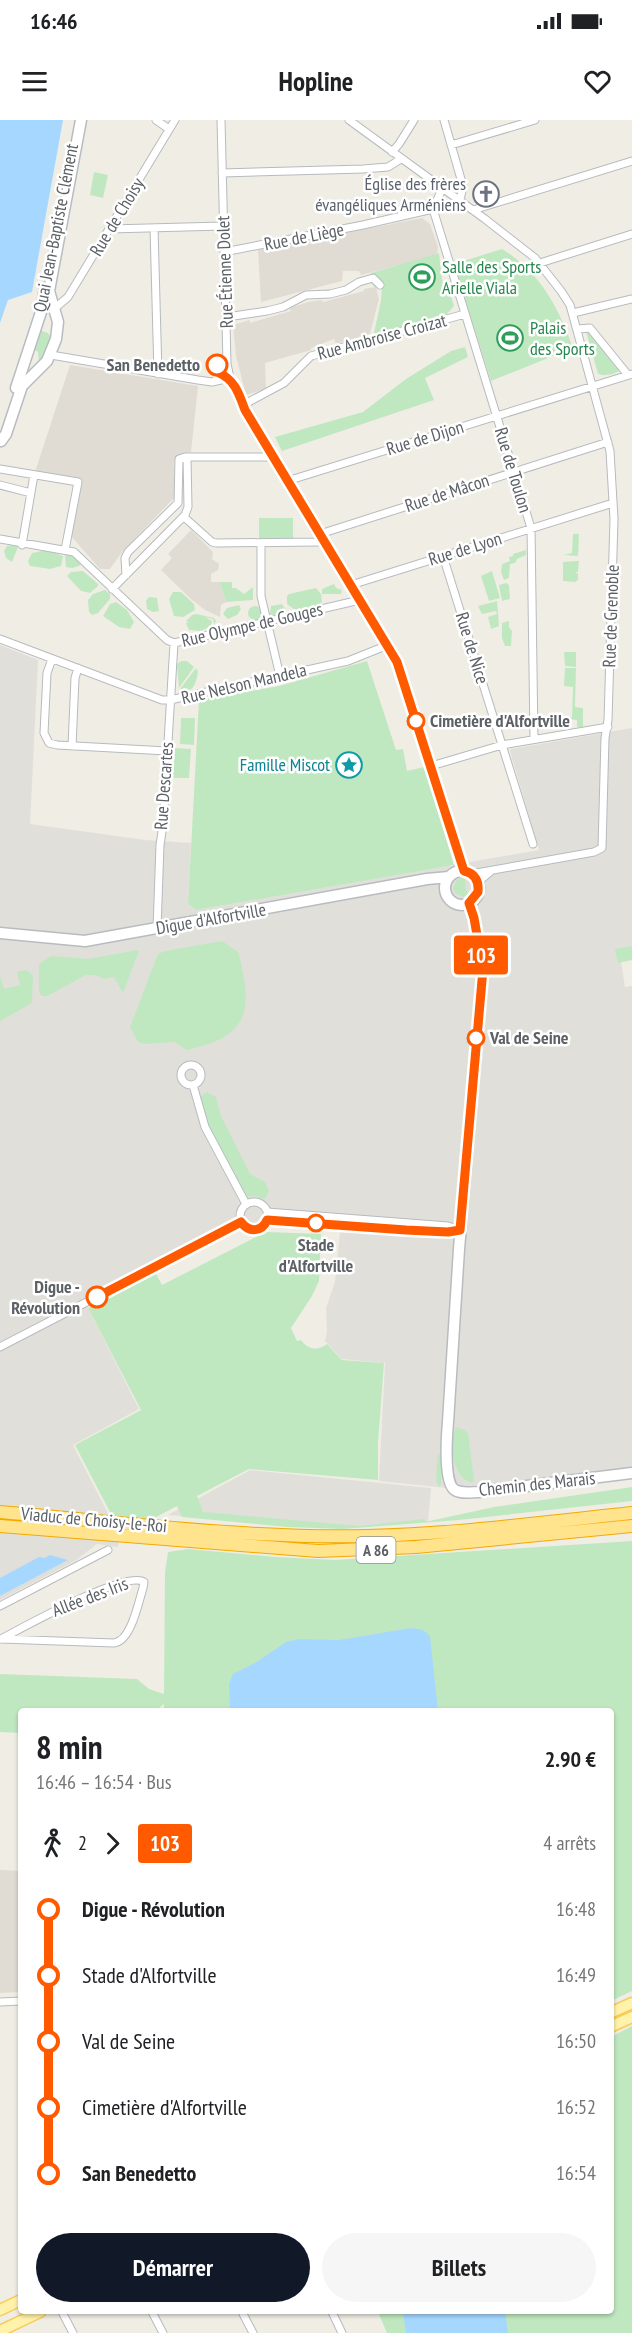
<!DOCTYPE html>
<html lang="fr">
<meta charset="utf-8">
<style>
body{margin:0;font-family:"PT Sans Narrow",sans-serif;background:#f6f6f6;color:#202124;height:100vh;display:flex;flex-direction:column;font-size:22px;white-space:nowrap}
*{box-sizing:border-box;margin:0}
p{font-size:20px;color:#757577}
.icon{flex:none;width:33px;height:33px;fill:none;stroke:currentColor;stroke-width:2;stroke-linecap:round;stroke-linejoin:round}
.map{position:relative;flex:1;overflow:hidden}
.drawer{position:absolute;left:18px;top:1588px;width:596px;height:606px;display:flex;flex-direction:column;background:#fff;border-radius:6px;box-shadow:0 2px 4px #0004}
.drawer>*{flex:none}
.badge{padding:0 12px;border-radius:4px;font-size:21px;line-height:39px}
.map>.badge{position:absolute;translate:-50% -50%;box-shadow:0 0 0 3px #fff}
.legs{display:flex;align-items:center;gap:9px;height:66px;padding:0 18px;font-size:20px}
.legs p{margin-inline-start:auto}
.overview{display:flex;align-items:center;justify-content:space-between;height:102px;padding:0 18px}
h1{font-size:33px;font-weight:600;line-height:45px}
.button{display:flex;gap:12px;margin-top:auto;padding:12px 18px}
.button a{flex:1;height:69px;border-radius:36px;background:#111827;color:#fff;font-size:24px;font-weight:600;line-height:69px;text-align:center}
.button a+a{background:#f6f6f6;color:#202124}
ul{padding:0 18px;list-style:none}
li{display:flex;align-items:center;gap:21px;height:66px;font-size:22px}
li i{display:grid;place-items:center;width:9px;height:100%;margin:0 8px;background:currentColor}
li i::after{content:'';width:15px;height:15px;margin:-8px;border:4px solid;border-radius:50%;background:#fff}
li p{margin-inline-start:auto}
li:first-child i{background:linear-gradient(#0000 50%,currentColor 0)}
li:last-child i{background:linear-gradient(currentColor 50%,#0000 0)}
.status{display:flex;justify-content:space-between;align-items:center;height:42px;padding:0 30px;background:#fff;direction:ltr}
.status svg{height:16px;fill:currentColor}
header{display:flex;justify-content:space-between;align-items:center;height:78px;padding:0 18px;background:#fff;font-size:27px;font-weight:600}
.map>svg:first-child{display:block}
</style>
<div class="status"><b>16:46</b><svg viewBox="0 0 49 12"><path d="M0 12V9h3v3zM5 12V6h3v6zM10 12V3h3v9zM15 12V0h3v12zM26 1h20v11H26zM47 4h2v5h-2z"/></svg></div>
<header><svg class="icon" aria-label="menu" viewBox="0 0 24 24"><path d="M4 6h16M4 12h16M4 18h16"/></svg>Hopline<svg class="icon" aria-label="heart" viewBox="0 0 24 24"><path d="M12 20l-8-8c-3-5 5-10 8-4 3-6 11-1 8 4z"/></svg></header>
<div class="map">
<svg width="632" height="2213" viewBox="0 0 632 2213">
<rect width="100%" height="100%" fill="#f0ede5"/>
<path fill="#e0dfd9" d="M0,525L38,540L30,704L145,720L191,723L188,784L196,790L539,730L510,631L511,629L632,608V826L619,829L625,867L632,866V1350L447,1368L379,1361L385,1243L342,1239L325,1221L327,1211L326,1188L335,1162L341,1103L285,1099L241,1107L155,1149L87,1186L139,1289L73,1325L120,1417L118,1427L97,1424L75,1441L0,1480Z
M250,1350L431,1368L428,1402L343,1408L168,1395Z"/>
<path fill="#e0dcd3" d="M422,98L430,104L438,127L437,135L361,155L359,151H343L342,161L261,182L258,130Z
M376,167L379,179L370,214L336,224L334,219L311,228V230L265,243L266,269L246,275L236,236L233,205L250,200V203L291,191L290,188L308,182L322,180L323,182L364,171V169Z
M70,245L198,266L191,332L180,334L174,341V378L122,432L110,449H100L70,415L80,360L35,352Z
M191,410L213,432L212,439L219,444L218,450L211,454V462H220L226,482L221,485L220,497L205,490L191,479L161,450L172,438L168,434Z
M0,1750L21,1751V1872L0,1873Z"/>
<path fill="#c0e8c0" d="M94,52L108,55L103,78L90,75Z
M502,129C540,152 559,188 573,228L491,261L454,144Z
M439,133L443,167L449,169L454,186L446,195L377,214L374,213L381,180L382,166L374,167L371,153Z
M42,211L48,213L52,219L45,240L39,242L38,232L34,229L39,212Z
M586,211H589L621,249C616,255 605,256 598,254Z
M465,227L468,237L425,258L434,280L282,331L275,317L363,292L406,259L451,231Z
M259,398H293V419H259Z
M573,414H579L578,436L563,435L572,433Z
M15,425L18,427L12,442L6,438L4,431L7,426Z
M47,430L63,436L61,446L50,449L30,446L28,441L32,433Z
M526,430V435L517,439L515,443L510,444L509,458L504,460L501,452L502,444L510,441L509,437L513,436V434Z
M65,435H72L81,444L79,446L72,448L66,447Z
M576,441H579L578,452H575L578,454V460L575,462L563,461V442Z
M83,451L98,464V466L90,473L81,471L67,456L71,452Z
M492,451L500,478L489,481L481,456Z
M220,462H232V468H236L244,474L253,467V480L226,482Z
M506,463L509,465L510,479L502,481L499,465Z
M334,464L336,468L342,470L341,474H322V469Z
M316,468L321,474L322,482L316,487L295,490L287,484V476L289,474Z
M105,470L110,474V479L98,493L92,495L89,492L88,480L93,474Z
M173,472H181L194,484L195,490L183,497L174,496L169,479Z
M149,477L157,478L159,491L153,492L147,489L146,481Z
M497,481L499,506L491,509L488,497L497,494L496,491L482,494L478,486Z
M116,482L127,490L134,502L130,509L119,507L103,496L110,484Z
M282,484L286,490L285,493L273,496L270,494L271,486Z
M239,485L241,489L237,495L228,499L223,494L227,488Z
M248 493a7 7 0 1 1 14 0a7 7 0 1 1-14 0Z
M197,494L214,498L216,501L211,510L214,503L213,499L205,497L212,501L211,506L201,511L189,510L186,503L189,502L186,501L192,495Z
M509,501V507L512,511L511,526H505L502,518V503Z
M564,532H576V547L565,546Z
M181,541H187L194,547L179,568L177,544Z
M367,541L396,630L403,629L407,651L424,647L454,745L196,790L188,784L199,580L279,566Z
M196,548L198,552C196,562 194,575 180,569Z
M565,548H576L575,587L583,588V607H577V600L567,599V597H572L573,567L564,566Z
M181,598H195L194,625L180,624Z
M175,628L191,629L189,658H173Z
M462,758H465L466,771L471,773L463,777L455,773L453,768L457,760Z
M222,821L238,832C241,840 242,850 244,859C253,906 229,921 186,930L175,922L145,924L138,922L130,907L158,834L165,831Z
M632,826V840L618,843L615,829Z
M137,830L139,831L123,873L114,857L104,859L96,855H86L47,876H42L39,872V844L51,836L88,839Z
M26,850L33,855L32,883L0,901V856L4,869L20,865L17,852Z
M206,972L216,977L221,996L250,1054L265,1062L269,1071L265,1079L254,1076L247,1077L242,1071L205,1001L200,978Z
M266,1112L321,1114L319,1161L312,1176L291,1208L297,1221L301,1220C308,1230 318,1231 327,1224L342,1240L384,1243L378,1323V1360L249,1349L197,1376L203,1392L358,1406L425,1399V1402L494,1387L632,1367V1381L459,1400L343,1409L287,1407L182,1397L177,1386L122,1415L75,1325L141,1290L88,1188L155,1152L162,1165Z
M456,1307L465,1310L468,1313L474,1360L472,1363C451,1356 449,1323 456,1307Z
M438,1333L442,1337L441,1364L439,1367L436,1360L438,1358H436Z
M632,1421V1871L611,1881L610,1592H164V1584L155,1591L21,1592V1613L0,1612V1554L137,1559L149,1569L164,1574L165,1452L168,1432L188,1429L276,1437L335,1440Z
M632,1906V2213H387L378,2192H610L611,1917Z"/>
<path fill="#a6d8ff" d="M0,0H63L32,172L8,180L0,203Z
M50,1435L68,1440L0,1476V1458L39,1437L45,1438Z
M411,1508L423,1510L430,1516L438,1591H230L229,1564L233,1554L255,1543L286,1522L299,1519L339,1520Z
M403,2192H505L508,2213H406Z"/>
<g fill="none" stroke-linecap="round" stroke-linejoin="round">
<g stroke="#b7bbbf" stroke-width="9">
<path id="street" d="M156,0L169,9
M221,0L227,244L230,258L245,290L397,542L464,751
M349,0L485,99L535,138L561,171L570,185L610,331L614,399L608,600L605,618L602,728L594,732L471,754
M444,0L463,66L460,80
M451,25L535,0
M392,32L399,24L414,0
M222,53L363,49L388,47L401,39
M433,89L531,408L534,619
M433,89L442,69
M473,90L632,41
M154,108L158,254
M110,109L223,106
M224,132L363,105L433,89
M540,143L632,114
M54,189L68,177L175,0
M573,193L632,179
M227,197L267,191L283,187L306,175L330,174L346,170L359,162L373,158L380,165
M578,209L590,208L628,255
M51,235L198,260L212,262L230,258
M243,285L284,263L311,236L465,194
M0,349L78,362L65,430
M287,361L632,254
M0,365L31,373
M184,397L212,422L216,423L318,422L323,420
M320,414L608,322
M0,419L74,432L167,520L174,523L360,480
M261,423V476L280,556
M22,425L34,355
M443,436L533,724
M126,455L125,438L128,432L178,383L179,339L185,337H274
M351,465L613,383
M112,469L185,395L188,387L187,337
M0,519L162,580H170L348,541L388,525
M52,539L47,553L44,613L49,623L57,625L167,631
M72,626L75,558L78,548
M431,646L502,625L608,607
M478,762L491,751
M157,809L160,725L163,705L174,523
M181 955a10 10 0 1 1 20 0a10 10 0 1 1-20 0Z
M193,965L205,1007L246,1084
M240 1096a14 14 0 1 1 28 0a14 14 0 1 1-28 0Z
M267,1092L448,1106L460,1110
M267,1100L406,1110H459
M0,1227L241,1102
M0,1486L108,1430
M0,1519H1L114,1523C131,1521 138,1484 143,1468L144,1462C126,1450 22,1508 1,1519
M0,1882L21,1881
M62,2192L73,2213
M152,2192L163,2213
M242,2192L253,2213
M332,2192L342,2213"/>
</g>
<g stroke="#b8bcc1" stroke-width="13">
<path id="secondary" d="M16,268L41,192L45,168
M1,321L6,314L22,266L47,241L56,219L58,202L49,171L81,0
M445 768a17 17 0 1 1 34 0a17 17 0 1 1-34 0Z
M469,783L474,798L483,849L459,1129L448,1302C447,1314 443,1364 455,1370C461,1374 472,1372 479,1372L632,1353
M0,813L85,821L427,759L449,757"/>
</g>
<g stroke="#f8cc55" stroke-width="13">
<path id="primary" d="M610,1893L632,1883
M610,1907L632,1897
M0,2190L21,2180
M0,2211L40,2192"/>
</g>
<g stroke="#f5a900" stroke-width="14">
<path id="highway" d="M0,1392C121,1402 248,1419 368,1416C456,1414 545,1402 632,1393
M0,1406L318,1431L416,1427L632,1406"/>
</g>
<use href="#street" stroke="#fff" stroke-width="7"/>
<use href="#secondary" stroke="#fff" stroke-width="10"/>
<use href="#primary" stroke="#fff2ab" stroke-width="10"/>
<use href="#highway" stroke="#ffe38d" stroke-width="12"/>
</g>
<g fill="none" stroke-linecap="round" stroke-linejoin="round">
<g stroke="#fff" stroke-width="14">
<path id="line-1" d="M97,1177L241,1102C249,1113 262,1112 267,1100L406,1110L448,1112L460,1110L483,849L474,798L469,783L478,772C479,761 475,753 464,751L397,542L245,290C239,274 235,260 219,253L217,245"/>
</g>
<use href="#line-1" stroke="#ff5a00" stroke-width="9"/>
</g>
<defs>
<g id="church-ring" transform="scale(1.35)"><circle r="9.5" fill="#fff" stroke="#6b7280" stroke-width="1.5"/><path d="M-1.2-6h2.4v3.5h3.3v2.4h-3.3V6h-2.4V-.1h-3.3v-2.4h3.3Z" fill="#6b7280"/></g>
<g id="stadium-ring" transform="scale(1.35)"><circle r="9.5" fill="#fff" stroke="#2e9e5b" stroke-width="1.5"/><path d="M0-5a6.5 5 0 1 0 0 10a6.5 5 0 1 0 0-10ZM-3.5-1.8h7v3.6h-7Z" fill="#2e9e5b"/></g>
<g id="sight-ring" transform="scale(1.35)"><circle r="9.5" fill="#fff" stroke="#0f9aa8" stroke-width="1.5"/><path d="M0-6L1.8-2.2L6-1.7L2.9 1.2L3.7 5.4L0 3.3L-3.7 5.4L-2.9 1.2L-6-1.7L-1.8-2.2Z" fill="#0f9aa8"/></g>
</defs>
<g fill-rule="evenodd">
<use href="#church-ring" x="486" y="74"/>
<use href="#stadium-ring" x="422" y="157"/>
<use href="#stadium-ring" x="510" y="218"/>
<use href="#sight-ring" x="349" y="645"/>
</g>
<g fill="#fff" stroke="#ff5a00" stroke-width="3">
<circle cx="217" cy="245" r="10"/>
<circle cx="416" cy="601" r="8"/>
<circle cx="476" cy="918" r="8"/>
<circle cx="316" cy="1103" r="8"/>
<circle cx="97" cy="1177" r="10"/>
</g>
<g text-anchor="middle" stroke-width="5" stroke-linejoin="round" paint-order="stroke">
<rect fill="#fff" stroke="#8d9094" stroke-width="1.5" x="356.5" y="1417" width="39" height="26" rx="4.5"/>
<g font-size="16" font-weight="bold" fill="#5c6166">
<text x="376" y="1436">A 86</text>
</g>
<g font-size="18" fill="#5b616d" stroke="#fff" text-anchor="end">
<text x="466" y="70">Église des frères<tspan x="466" dy="21">évangéliques Arméniens</tspan></text>
</g>
<g font-size="18" fill="#5c6166" stroke="#fff">
<text transform="translate(117 97) rotate(-59)" y="6">Rue de Choisy</text>
<text transform="translate(56 108) rotate(-79)" y="6">Quai Jean-Baptiste Clément</text>
<text transform="translate(304 117) rotate(-11)" y="6">Rue de Liège</text>
<text transform="translate(225 152) rotate(-92)" y="6">Rue Étienne Dolet</text>
<text transform="translate(382 217) rotate(-15)" y="6">Rue Ambroise Croizat</text>
<text transform="translate(425 318) rotate(-17)" y="6">Rue de Dijon</text>
<text transform="translate(513 350) rotate(73)" y="6">Rue de Toulon</text>
<text transform="translate(447 373) rotate(-18)" y="6">Rue de Mâcon</text>
<text transform="translate(465 429) rotate(-17)" y="6">Rue de Lyon</text>
<text transform="translate(611 496) rotate(-88)" y="6">Rue de Grenoble</text>
<text transform="translate(252 505) rotate(-13)" y="6">Rue Olympe de Gouges</text>
<text transform="translate(472 528) rotate(73)" y="6">Rue de Nice</text>
<text transform="translate(244 564) rotate(-13)" y="6">Rue Nelson Mandela</text>
<text transform="translate(164 666) rotate(-86)" y="6">Rue Descartes</text>
<text transform="translate(211 799) rotate(-10)" y="6">Digue d'Alfortville</text>
<text transform="translate(537 1364) rotate(-6)" y="6">Chemin des Marais</text>
<text transform="translate(94 1400) rotate(5)" y="6">Viaduc de Choisy-le-Roi</text>
<text transform="translate(90 1477) rotate(-21)" y="6">Allée des Iris</text>
</g>
<g font-size="18" fill="#27864d" stroke="#fff" text-anchor="start">
<text x="442" y="153">Salle des Sports<tspan x="442" dy="21">Arielle Viala</tspan></text>
<text x="530" y="214">Palais<tspan x="530" dy="21">des Sports</tspan></text>
</g>
<g font-size="18" font-weight="bold" fill="#5c6166" stroke="#fff" text-anchor="end">
<text x="200" y="251">San Benedetto</text>
<text x="430" y="607" text-anchor="start">Cimetière d'Alfortville</text>
<text x="490" y="924" text-anchor="start">Val de Seine</text>
<text x="316" y="1131" text-anchor="middle">Stade<tspan x="316" dy="21">d'Alfortville</tspan></text>
<text x="80" y="1173">Digue -<tspan x="80" dy="21">Révolution</tspan></text>
</g>
<g font-size="18" fill="#0d838f" stroke="#fff" text-anchor="end">
<text x="330" y="651">Famille Miscot</text>
</g>
</g>
</svg>
<b class="badge" style="left:481px;top:835px;background:#ff5a00;color:#fff">103</b>
<section class="drawer">
<div class="overview"><div><h1>8 min</h1><p>16:46 – 16:54 · Bus</p></div><b>2.90 €</b></div>
<div class="legs"><svg class="icon" aria-label="walk" viewBox="0 0 24 24"><circle cx="13" cy="4" r="2"/><path d="M13 8l-2 6 4 7M11 14l-3 7M7 12l3-4h3l4 4"/></svg>2<svg class="icon" aria-label="forward" viewBox="0 0 24 24"><path d="M9 5l7 7-7 7"/></svg><b class="badge" style="background:#ff5a00;color:#fff">103</b><p>4 arrêts</p></div>
<ul>
<li><i style="color:#ff5a00"></i><b>Digue - Révolution</b><p>16:48</p></li>
<li><i style="color:#ff5a00"></i><span>Stade d'Alfortville</span><p>16:49</p></li>
<li><i style="color:#ff5a00"></i><span>Val de Seine</span><p>16:50</p></li>
<li><i style="color:#ff5a00"></i><span>Cimetière d'Alfortville</span><p>16:52</p></li>
<li><i style="color:#ff5a00"></i><b>San Benedetto</b><p>16:54</p></li>
</ul>
<div class="button"><a>Démarrer</a><a>Billets</a></div>
</section>
</div>
